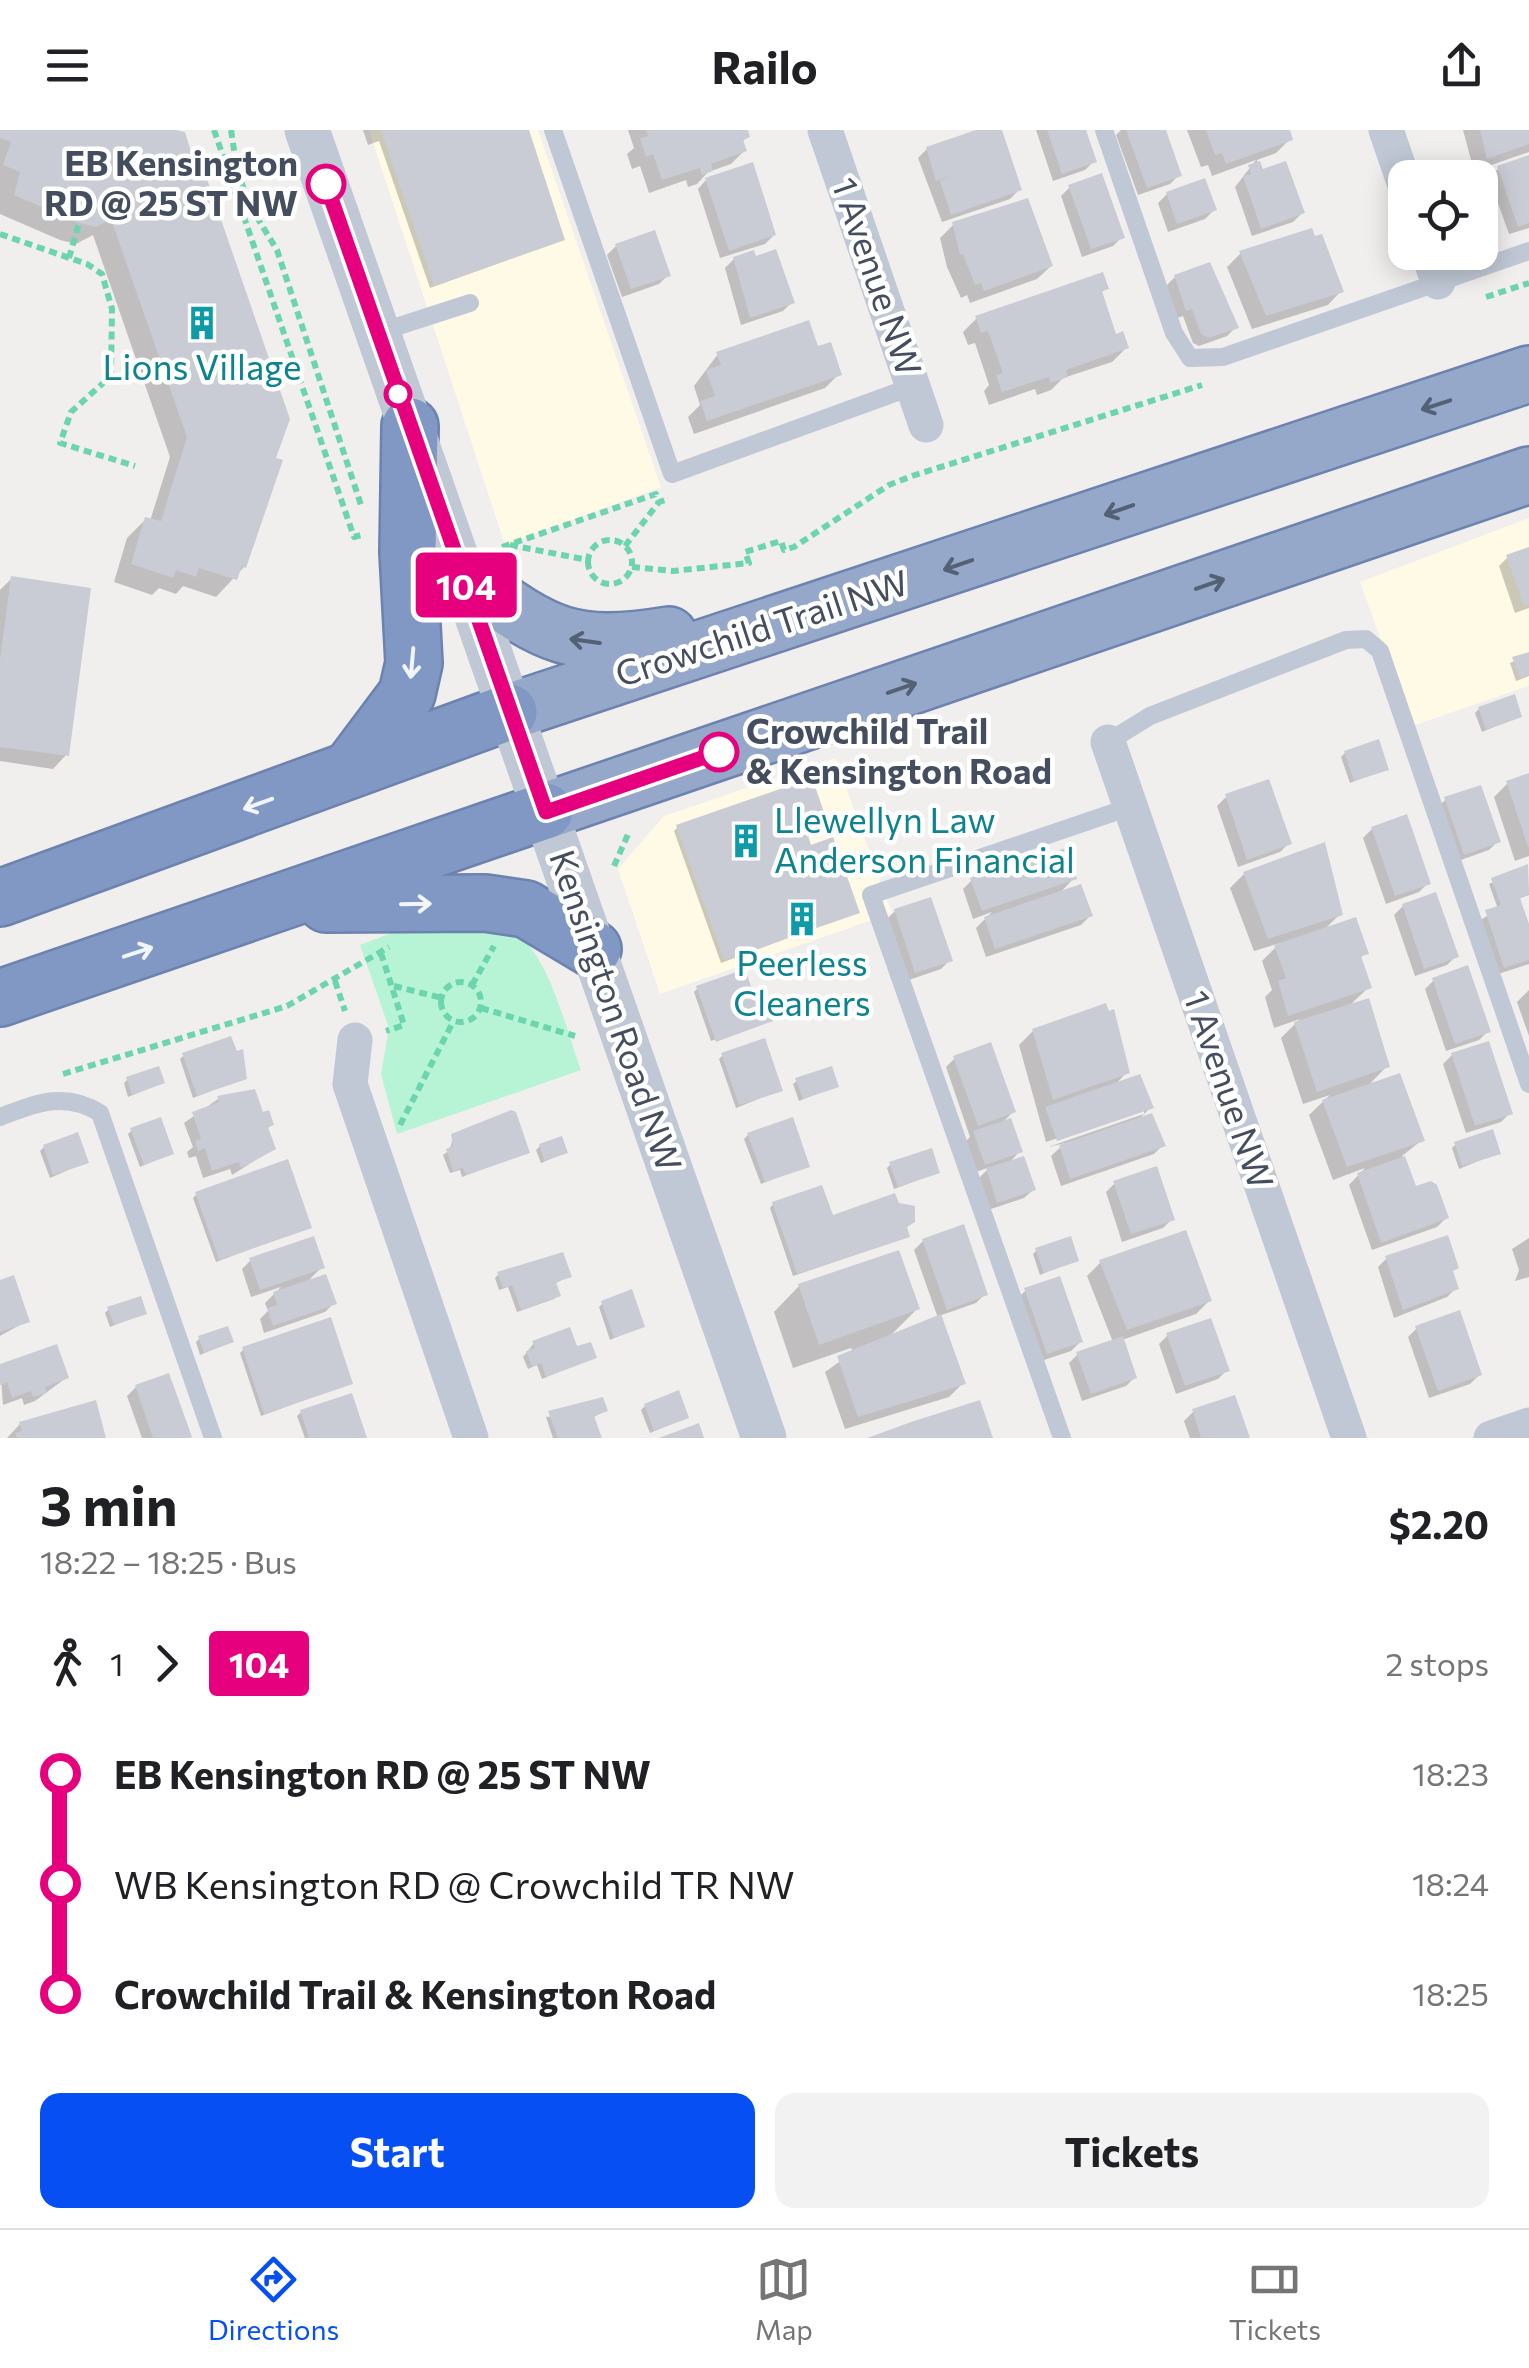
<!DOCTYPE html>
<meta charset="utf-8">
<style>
body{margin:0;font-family:Commissioner,sans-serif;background:#f2f2f2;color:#202124;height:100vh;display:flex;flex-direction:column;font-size:38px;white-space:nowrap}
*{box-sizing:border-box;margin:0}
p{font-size:32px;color:#757577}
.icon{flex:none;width:55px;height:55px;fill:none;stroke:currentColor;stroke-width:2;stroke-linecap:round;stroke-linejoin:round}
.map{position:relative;height:1308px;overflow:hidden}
.sheet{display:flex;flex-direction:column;background:#fff;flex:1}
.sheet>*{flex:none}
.badge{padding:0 20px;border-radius:8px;font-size:35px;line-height:65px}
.buttons{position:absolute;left:1388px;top:30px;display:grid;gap:20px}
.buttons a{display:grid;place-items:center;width:110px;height:110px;border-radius:20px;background:#fff;box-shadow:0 5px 25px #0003;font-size:50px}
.map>.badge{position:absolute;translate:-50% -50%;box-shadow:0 0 0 5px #fff}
.legs{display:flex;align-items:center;gap:15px;height:110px;padding:0 40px;font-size:32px}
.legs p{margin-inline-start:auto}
.summary{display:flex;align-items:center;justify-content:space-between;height:170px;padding:0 40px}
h1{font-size:55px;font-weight:700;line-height:75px}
.primary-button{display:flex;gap:20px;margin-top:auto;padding:20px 40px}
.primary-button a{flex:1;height:115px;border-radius:20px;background:#054ff3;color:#fff;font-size:40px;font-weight:700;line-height:115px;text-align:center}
.primary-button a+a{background:#f2f2f2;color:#202124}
ul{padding:0 40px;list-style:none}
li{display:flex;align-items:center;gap:35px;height:110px;font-size:38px}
li i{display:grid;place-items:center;width:15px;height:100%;margin:0 12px;background:currentColor}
li i::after{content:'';width:25px;height:25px;margin:-12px;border:8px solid;border-radius:50%;background:#fff}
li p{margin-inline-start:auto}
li:first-child i{background:linear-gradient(#0000 50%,currentColor 0)}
li:last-child i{background:linear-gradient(currentColor 50%,#0000 0)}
header{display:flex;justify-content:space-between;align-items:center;height:130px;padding:0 40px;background:#fff;font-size:45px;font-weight:700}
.tabs{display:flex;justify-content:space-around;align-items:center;height:140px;border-top:2px solid #e0e0e0;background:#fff;font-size:28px;color:#757577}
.tabs a{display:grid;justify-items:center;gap:5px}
.tabs .current{color:#054ff3}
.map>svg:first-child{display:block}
</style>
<header><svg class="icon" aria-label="menu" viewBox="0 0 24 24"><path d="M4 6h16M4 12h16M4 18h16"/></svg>Railo<svg class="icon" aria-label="share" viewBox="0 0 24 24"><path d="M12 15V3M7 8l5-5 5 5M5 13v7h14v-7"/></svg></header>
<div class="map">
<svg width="1529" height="1308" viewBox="0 0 1529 1308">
<rect width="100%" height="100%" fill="#f1eeee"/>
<path fill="#fefae5" d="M369,0H538L661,357L505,415Z
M1529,388V556L1412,596L1360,452Z
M835,628L892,783L660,864L618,739L664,686Z"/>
<path fill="#b7f4d6" d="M440,785C462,790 488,793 510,801C547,815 567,903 581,940L397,1004L381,944L389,898L360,815Z"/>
<path fill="#0003" d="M0,0H170L273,330L244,437L216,467L183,456L176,464L159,458L152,465L114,452L127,408L145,390L150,391L170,327L93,105L76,114L60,110L0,84Z
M363,0H525L563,110L430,158L379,11L368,15Z
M628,0H745L747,7L742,12L745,20L731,34L708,42L697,54L706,51L688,57L686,50L649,63L640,36L632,39L627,24L634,18Z
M983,0H999L1019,60L1010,69L942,92L918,28L927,19Z
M1036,0H1084L1094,31L1085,40L1053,51Z
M1121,0H1163L1179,45L1170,54L1138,65L1116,5Z
M1187,0H1288L1290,9L1276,23L1257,30L1261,43L1302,83L1293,92L1252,106L1235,57L1256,30L1212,46L1208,35L1201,37Z
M1463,0H1529V22L1474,41Z
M1529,28V98L1509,104L1489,48L1498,39Z
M706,50L774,105L765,114L720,128L698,59Z
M1070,57L1122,107L1113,116L1082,127L1061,66Z
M1167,64L1214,80L1205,89L1168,102L1158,73Z
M954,94L1051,136L1037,149L970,173L967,165L961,168L947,137L940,108Z
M616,116L668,145L659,154L622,167L607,125Z
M1241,123L1341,161L1328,175L1252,199L1227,137Z
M734,129L755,130L792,172L783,181L741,195L725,138Z
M1175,147L1220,168L1225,166L1236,197L1227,206L1199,216L1193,213L1183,186L1177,188L1166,156Z
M1106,158L1100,164L1115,207L1126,218L1112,232L1063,248L1051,260L1037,265L1035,259L989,275L984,261L989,255L975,213L968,215L963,202L977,188Z
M817,219L839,244L825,258L694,304L688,287L700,275L694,256L718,224Z
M1529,420V478L1515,483L1499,436L1508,427Z
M12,448L66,625L53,639L0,631V460Z
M1529,524V546L1516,551L1510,533Z
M1479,579L1519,586L1482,602L1475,583Z
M1345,623L1386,639L1350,653L1341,627Z
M1529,646V726L1515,731L1494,667L1508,653Z
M1226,667L1289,713L1280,722L1238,737L1217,676Z
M1445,670L1498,711L1489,720L1455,732L1436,679Z
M678,697L827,698L806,708L857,782L721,833L674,701Z
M1372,699L1428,753L1419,762L1386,774L1363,708Z
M1526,737L1529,765L1518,769L1529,802V834L1495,845L1477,792L1498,779L1489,754Z
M1244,744L1340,784L1322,802L1366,823L1359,829L1369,857L1348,877L1387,936L1367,957L1422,1010L1402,1026L1415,1059L1446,1088L1437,1097L1372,1120L1349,1055L1365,1038L1333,1050L1309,985L1330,965L1303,974L1281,908L1300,889L1274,898L1265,867L1272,860L1262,831L1280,813L1254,821L1230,758Z
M1074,748L1058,765L1090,786L1081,795L986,827L976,798L992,782L973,789L963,759L972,750Z
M1403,776L1456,826L1447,835L1415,846L1394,785Z
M895,781L950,830L941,839L906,851L886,790Z
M1434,850L1488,901L1479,910L1446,921L1425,859Z
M698,858L769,889L711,911L694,862Z
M1529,860V906L1517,872Z
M1033,901L1127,942L1114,956L1151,977L1138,990L1163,1015L1154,1024L1061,1056L1051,1026L1065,1013L1048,1017L1144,984V979L1046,1012L1019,915Z
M723,925L781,960L736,978L719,929Z
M1452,925L1510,983L1501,992L1466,1003L1443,934Z
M183,926L244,948L193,968L180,929Z
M955,928L1013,982L1001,994L1020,1021L1008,1034L1033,1060L1024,1068L988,1080L978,1049L990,1037L976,1042L965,1012L970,1007L946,937Z
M127,950L162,953L128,967L124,953Z
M797,951L836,956L799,971L793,954Z
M254,962L262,985L272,994L266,1000L273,1019L232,1045L230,1039L203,1048L196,1026L189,1028L187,1022L193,1017L184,993L218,969Z
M132,1000L171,1023L140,1037L128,1004Z
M748,1005L807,1036L761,1054L744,1009Z
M453,1006L527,1022L462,1047L460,1040L450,1043L443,1025L450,1020Z
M1456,1014L1498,1023L1459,1039L1452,1018Z
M540,1016L565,1023L541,1033L536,1020Z
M44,1017L86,1032L50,1048L40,1021Z
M891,1034L937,1043L894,1059L887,1038Z
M1115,1053L1172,1089L1163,1098L1122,1112L1106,1062Z
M197,1064L309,1097L216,1132L193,1068Z
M773,1074L831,1088L908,1107L793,1146L770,1078Z
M1529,1108V1147L1515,1151L1519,1140L1512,1119Z
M923,1111L985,1164L976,1173L939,1186L963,1253L949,1267L845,1299L825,1242L853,1222L851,1218L793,1238L774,1182L799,1156L898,1123L917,1179L887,1209L938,1188L914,1120Z
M1036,1121L1076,1130L1040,1145L1033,1124Z
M1387,1128L1451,1143L1456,1158L1447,1167L1394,1188L1378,1137Z
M251,1130L322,1137L306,1153L334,1173L325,1182L264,1203L260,1189L268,1181L265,1173L281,1157L251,1167L242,1139Z
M1101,1132L1210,1170L1196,1184L1122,1210L1135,1247L1126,1256L1082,1271L1069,1233L1078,1224L1113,1212L1087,1146Z
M499,1144L569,1146L554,1154L558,1165L554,1169L517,1182L508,1157L499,1160L495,1148Z
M0,1153L27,1191L0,1206Z
M1026,1160L1080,1212L1071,1221L1038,1232L1017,1169Z
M603,1173L642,1196L610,1210L599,1177Z
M109,1179L144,1183L110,1197L105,1183Z
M1417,1198L1479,1245L1470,1254L1429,1268L1408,1207Z
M1168,1205L1227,1240L1218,1249L1176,1264L1159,1214Z
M200,1208L231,1212L200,1225L196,1212Z
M534,1213L576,1220L594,1227L542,1249L537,1235L528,1239L523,1227Z
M243,1220L351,1253L261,1286L240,1223Z
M0,1236L66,1248L35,1271L24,1275L22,1268L3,1275Z
M136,1257L187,1308H142L127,1266Z
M645,1276L687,1287L650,1303L641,1280Z
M605,1281L592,1288L598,1308H553L546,1287Z
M301,1282L364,1308H305L297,1286Z
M1193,1282L1247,1308H1190L1184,1291Z
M20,1294L105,1308H7Z"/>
<path fill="#c9ccd4" d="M0,0H176L185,2L192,25L198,23L290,289L276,328L283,330L246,438L242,436L237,450L199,438L196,447L176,440L173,448L131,434L145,387L161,391L187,307L111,89L96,97L79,93L14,65L20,42L3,35L11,12L0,8Z
M381,0H529L565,110L434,156Z
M646,0H748L750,7L743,10L747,21L711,34L713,41L702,45L700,38L662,50L653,24L646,27L640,8L648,6Z
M976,0H1002L1022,60L951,85L940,51L950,46L936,51L926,17Z
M1047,0H1086L1097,32L1062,44Z
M1126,0H1166L1182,46L1147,58Z
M1206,0H1290L1293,10L1226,34L1222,23L1215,25Z
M1480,0H1529V14L1487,29Z
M1529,25V93L1518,97L1497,36Z
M1260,31L1263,39L1286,31L1305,83L1261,99L1243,46L1251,44L1248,35Z
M753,32L776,105L729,121L705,48Z
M1102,43L1125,108L1091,119L1068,55Z
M1205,48L1217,80L1177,94L1166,62Z
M1028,68L1053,136L984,161L981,153L975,155L963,124L960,125L952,92Z
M1312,98L1315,106L1322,104L1344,162L1266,186L1239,121Z
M655,100L671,146L631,159L615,114Z
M776,119L795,173L750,188L733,127L754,120L756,126Z
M1210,132L1239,198L1209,208L1201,204L1192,179L1186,181L1174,145Z
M1103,142L1109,159L1102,161L1116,204L1123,201L1129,218L1066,240L1068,247L1051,253L1049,247L1002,262L996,245L1003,243L988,201L981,203L975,186Z
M809,190L818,216L831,212L842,245L707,291L700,271L715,266L706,240L721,235L716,222Z
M1529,417V474L1524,476L1506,425Z
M11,446L91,458L69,626L0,617V530Z
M1529,522V545L1520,548L1512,527Z
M1515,564L1522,587L1486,600L1478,577Z
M1379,609L1389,640L1354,651L1344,621Z
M1529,643V717H1528L1506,651Z
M812,648L830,699L808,706L811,715L833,707L860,783L724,830L676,695Z
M1269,649L1292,714L1247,730L1225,664Z
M1481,655L1501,712L1464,725L1444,667Z
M1407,684L1431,754L1395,766L1371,697Z
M1325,712L1343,785L1268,809L1243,742Z
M1066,718L1077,749L982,781L970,748Z
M1528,734L1529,764L1520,768L1529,794V830L1504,838L1485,780L1501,775L1491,748Z
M1081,754L1093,786L995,819L984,787Z
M1436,762L1459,827L1424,839L1402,774Z
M931,767L953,831L915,843L894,779Z
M1356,787L1369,824L1361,826L1372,858L1288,886L1278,851L1286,848L1274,815Z
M1468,835L1491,902L1455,914L1432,848Z
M745,839L759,879L768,875L773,891L716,912L696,856Z
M1369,868L1390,937L1317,962L1294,892Z
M1106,873L1109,881L1114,879L1130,943L1053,970L1032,899Z
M231,906L237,921L243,919L247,949L197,966L182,923Z
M765,908L783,961L739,975L721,923Z
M1489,911L1513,984L1475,996L1451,923Z
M991,912L1016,982L978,996L953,926Z
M159,936L165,953L132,965L126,947Z
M832,936L839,957L803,969L795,948Z
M1400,943L1425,1011L1347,1037L1322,970Z
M1140,944L1154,978L1057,1011L1045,977Z
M255,959L263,982L269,980L274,995L268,997L276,1019L241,1038L239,1032L212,1041L205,1018L198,1021L195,1011L201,1009L192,982L219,972L217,966Z
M511,980L516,982L530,1023L466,1045L463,1038L453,1041L446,1019L453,1016L451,1004Z
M1152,983L1166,1016L1070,1049L1059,1015Z
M161,987L174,1024L144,1035L130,998Z
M793,987L810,1037L765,1052L747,1003Z
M1011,988L1023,1022L985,1035L973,1001Z
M1493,999L1501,1024L1462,1036L1454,1012Z
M78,1002L89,1033L53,1045L43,1015Z
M562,1006L568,1023L544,1031L539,1014Z
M932,1018L940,1043L898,1057L889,1032Z
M1024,1026L1036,1060L997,1073L986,1038Z
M1405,1026L1416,1056L1431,1051L1437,1055L1449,1088L1381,1113L1357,1043Z
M288,1029L312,1098L219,1130L195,1062Z
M1157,1036L1175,1090L1131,1104L1113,1051Z
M822,1055L833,1085L895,1063L899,1073L915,1076V1092L907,1097L910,1107L797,1144L772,1072Z
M964,1094L988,1165L947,1180L922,1109Z
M1186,1100L1212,1171L1127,1200L1099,1130Z
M1448,1105L1459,1138L1453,1141L1459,1159L1403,1180L1385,1126Z
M314,1106L325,1138L260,1160L249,1128Z
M1071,1106L1079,1131L1044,1143L1035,1118Z
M899,1120L920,1179L819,1215L798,1154Z
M563,1122L572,1147L556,1152L561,1166L521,1180L512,1155L503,1158L497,1142Z
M326,1144L337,1174L273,1196L267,1178L277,1175L273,1162Z
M14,1145L30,1192L0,1202V1150Z
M1060,1146L1083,1212L1047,1224L1024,1158Z
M632,1159L645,1197L614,1208L601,1171Z
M141,1166L147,1184L114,1195L107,1177Z
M1460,1180L1482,1245L1438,1261L1415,1196Z
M941,1184L966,1254L858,1287L837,1226Z
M331,1187L353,1254L264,1284L242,1217Z
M1211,1188L1230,1241L1185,1256L1166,1203Z
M228,1196L234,1212L204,1223L198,1206Z
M570,1197L577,1216L591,1212L597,1228L546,1247L541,1233L532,1237L526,1221L535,1218L532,1211Z
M1123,1206L1137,1248L1091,1264L1076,1222Z
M57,1214L69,1248L45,1257L47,1263L33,1267L31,1261L12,1268L7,1252L0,1255V1234Z
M169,1243L192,1307L190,1308H153L135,1255Z
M679,1260L689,1288L654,1301L644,1274Z
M352,1263L367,1308H309L300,1280Z
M1235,1265L1250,1308H1201L1192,1279Z
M603,1267L608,1281L594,1286L602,1308H558L548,1281Z
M96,1270L106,1308H17L15,1303L22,1301L19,1292Z
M980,1270L993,1308H867L914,1291Z
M699,1293L704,1308H659Z"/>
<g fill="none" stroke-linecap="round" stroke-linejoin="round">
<g stroke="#6b83ae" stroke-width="60">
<path id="trunk" d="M462,445C545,503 565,522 669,505
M509,582L1529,244
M545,681L1529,345"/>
</g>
<g stroke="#6b83ae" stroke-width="60">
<path id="motorway" d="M350,640L407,564L414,533L408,422L410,296
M0,768L509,582
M326,774L485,773L526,779L593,819
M0,868L545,681"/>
</g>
<path stroke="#6cd5ae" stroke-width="6" stroke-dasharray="8 5" stroke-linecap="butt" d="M214,0L354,407L365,404
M231,0L237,40L250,76L277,120L362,378
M0,104L87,134L102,144L112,179L111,246L71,282L60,313L135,336
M69,128L79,93
M1486,167L1529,153
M588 432a22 22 0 1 1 44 0a22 22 0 1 1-44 0Z
M510,415L588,430
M625,416L659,372
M502,417L656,364L659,372L669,369
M632,437L673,441L749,433L745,422L781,411L784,420L794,417L889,355L912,346L1202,255
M614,736L629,702
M381,823L404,895L386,901
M335,851L345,881
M441 872a20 20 0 1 1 40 0a20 20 0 1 1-40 0Z
M472,855L494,816
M394,856L442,868
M481,878L575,906
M63,944L287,876L389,817
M400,995L453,892"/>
<path stroke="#c0c8d5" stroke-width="18" d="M553,0L672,344L914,256
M1104,0L1174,203L1190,228L1223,227L1529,121
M377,203L470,173
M1108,612L1150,586L1346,510L1366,509L1380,521L1529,954
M0,987C37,973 65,961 100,983L213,1308
M1062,1308L871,765L1130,677"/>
<path stroke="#c0c8d5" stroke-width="35" d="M825,0L926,295
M1386,0L1405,55
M1428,122L1438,152
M1108,612L1349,1308
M355,910L350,954L471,1308
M1491,1308L1529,1295"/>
<path stroke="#c0c8d5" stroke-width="45" d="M307,0L764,1308"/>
<use href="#trunk" stroke="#96a8ca" stroke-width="55"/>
<use href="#motorway" stroke="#8098c3" stroke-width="55"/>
</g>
<defs><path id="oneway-shaft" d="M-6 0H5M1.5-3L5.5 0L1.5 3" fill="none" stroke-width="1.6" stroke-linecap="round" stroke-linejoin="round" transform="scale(2.5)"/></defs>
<g stroke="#546074">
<use href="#oneway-shaft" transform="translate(1436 275) rotate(162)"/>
<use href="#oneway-shaft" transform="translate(1119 380) rotate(161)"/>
<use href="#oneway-shaft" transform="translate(958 435) rotate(161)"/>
<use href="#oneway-shaft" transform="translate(1210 454) rotate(-19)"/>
<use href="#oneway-shaft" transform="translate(585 511) rotate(-172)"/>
<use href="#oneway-shaft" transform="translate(902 558) rotate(-19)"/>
</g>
<g stroke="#f2f5f9">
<use href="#oneway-shaft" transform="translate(412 533) rotate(95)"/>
<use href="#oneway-shaft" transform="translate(258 674) rotate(160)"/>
<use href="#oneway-shaft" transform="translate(416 774) rotate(-1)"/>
<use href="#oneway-shaft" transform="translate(138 822) rotate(-18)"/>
</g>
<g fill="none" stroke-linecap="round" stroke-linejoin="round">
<g stroke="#fff" stroke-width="22">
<path id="line-1" d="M326,54L546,682L719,622"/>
</g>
<use href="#line-1" stroke="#e6007e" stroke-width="15"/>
</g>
<defs>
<g id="building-bare" transform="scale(2.7)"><path d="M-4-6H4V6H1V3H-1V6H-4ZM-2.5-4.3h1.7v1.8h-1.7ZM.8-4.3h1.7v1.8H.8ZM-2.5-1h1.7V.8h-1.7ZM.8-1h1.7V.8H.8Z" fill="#0f9aa8" stroke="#fff" stroke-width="2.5" paint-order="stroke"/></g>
</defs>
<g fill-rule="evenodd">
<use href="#building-bare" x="202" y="193"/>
<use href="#building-bare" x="746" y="711"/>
<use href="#building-bare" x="802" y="789"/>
</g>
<g fill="#fff" stroke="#e6007e" stroke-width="5">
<circle cx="326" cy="54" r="18"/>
<circle cx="398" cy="264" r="12"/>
<circle cx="719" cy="622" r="18"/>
</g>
<g text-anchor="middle" stroke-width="9" stroke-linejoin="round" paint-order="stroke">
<g font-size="35" font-weight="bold" fill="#444e5e" stroke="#fff" text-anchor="end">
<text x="298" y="46">EB Kensington<tspan x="298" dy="40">RD @ 25 ST NW</tspan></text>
<text x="746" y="614" text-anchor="start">Crowchild Trail<tspan x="746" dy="40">&amp; Kensington Road</tspan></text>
</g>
<g font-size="35" fill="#444e5e" stroke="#fff">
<text transform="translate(876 147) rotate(71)" y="12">1 Avenue NW</text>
<text transform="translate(762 499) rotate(-18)" y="12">Crowchild Trail NW</text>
<text transform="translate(615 881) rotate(71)" y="12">Kensington Road NW</text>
<text transform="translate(1228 960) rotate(71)" y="12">1 Avenue NW</text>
</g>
<g font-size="35" fill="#0d838f" stroke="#fff">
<text x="202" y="250">Lions Village</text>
<text x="774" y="703" text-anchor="start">Llewellyn Law<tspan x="774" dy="40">Anderson Financial</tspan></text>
<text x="802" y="846">Peerless<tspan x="802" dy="40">Cleaners</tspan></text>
</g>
</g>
</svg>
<div class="buttons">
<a><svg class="icon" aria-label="locate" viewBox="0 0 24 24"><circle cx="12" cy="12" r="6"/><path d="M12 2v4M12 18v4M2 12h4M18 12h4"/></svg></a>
</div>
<b class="badge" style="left:466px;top:455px;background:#e6007e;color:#fff">104</b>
</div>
<section class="sheet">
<div class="summary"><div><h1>3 min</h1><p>18:22 – 18:25 · Bus</p></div><b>$2.20</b></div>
<div class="legs"><svg class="icon" aria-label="walk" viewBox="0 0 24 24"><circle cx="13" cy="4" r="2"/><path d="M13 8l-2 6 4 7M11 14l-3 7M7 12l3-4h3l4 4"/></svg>1<svg class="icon" aria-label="forward" viewBox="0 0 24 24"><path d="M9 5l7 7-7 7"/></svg><b class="badge" style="background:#e6007e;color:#fff">104</b><p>2 stops</p></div>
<ul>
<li><i style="color:#e6007e"></i><b>EB Kensington RD @ 25 ST NW</b><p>18:23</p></li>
<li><i style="color:#e6007e"></i><span>WB Kensington RD @ Crowchild TR NW</span><p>18:24</p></li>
<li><i style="color:#e6007e"></i><b>Crowchild Trail &amp; Kensington Road</b><p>18:25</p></li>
</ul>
<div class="primary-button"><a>Start</a><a>Tickets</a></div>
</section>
<nav class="tabs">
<a class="current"><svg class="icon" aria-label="directions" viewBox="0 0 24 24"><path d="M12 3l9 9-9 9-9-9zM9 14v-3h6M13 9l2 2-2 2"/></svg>Directions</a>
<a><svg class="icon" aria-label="map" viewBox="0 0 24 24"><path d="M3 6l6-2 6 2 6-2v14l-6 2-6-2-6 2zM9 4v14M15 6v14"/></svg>Map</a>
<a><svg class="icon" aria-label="tickets" viewBox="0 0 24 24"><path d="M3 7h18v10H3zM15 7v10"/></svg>Tickets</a>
</nav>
